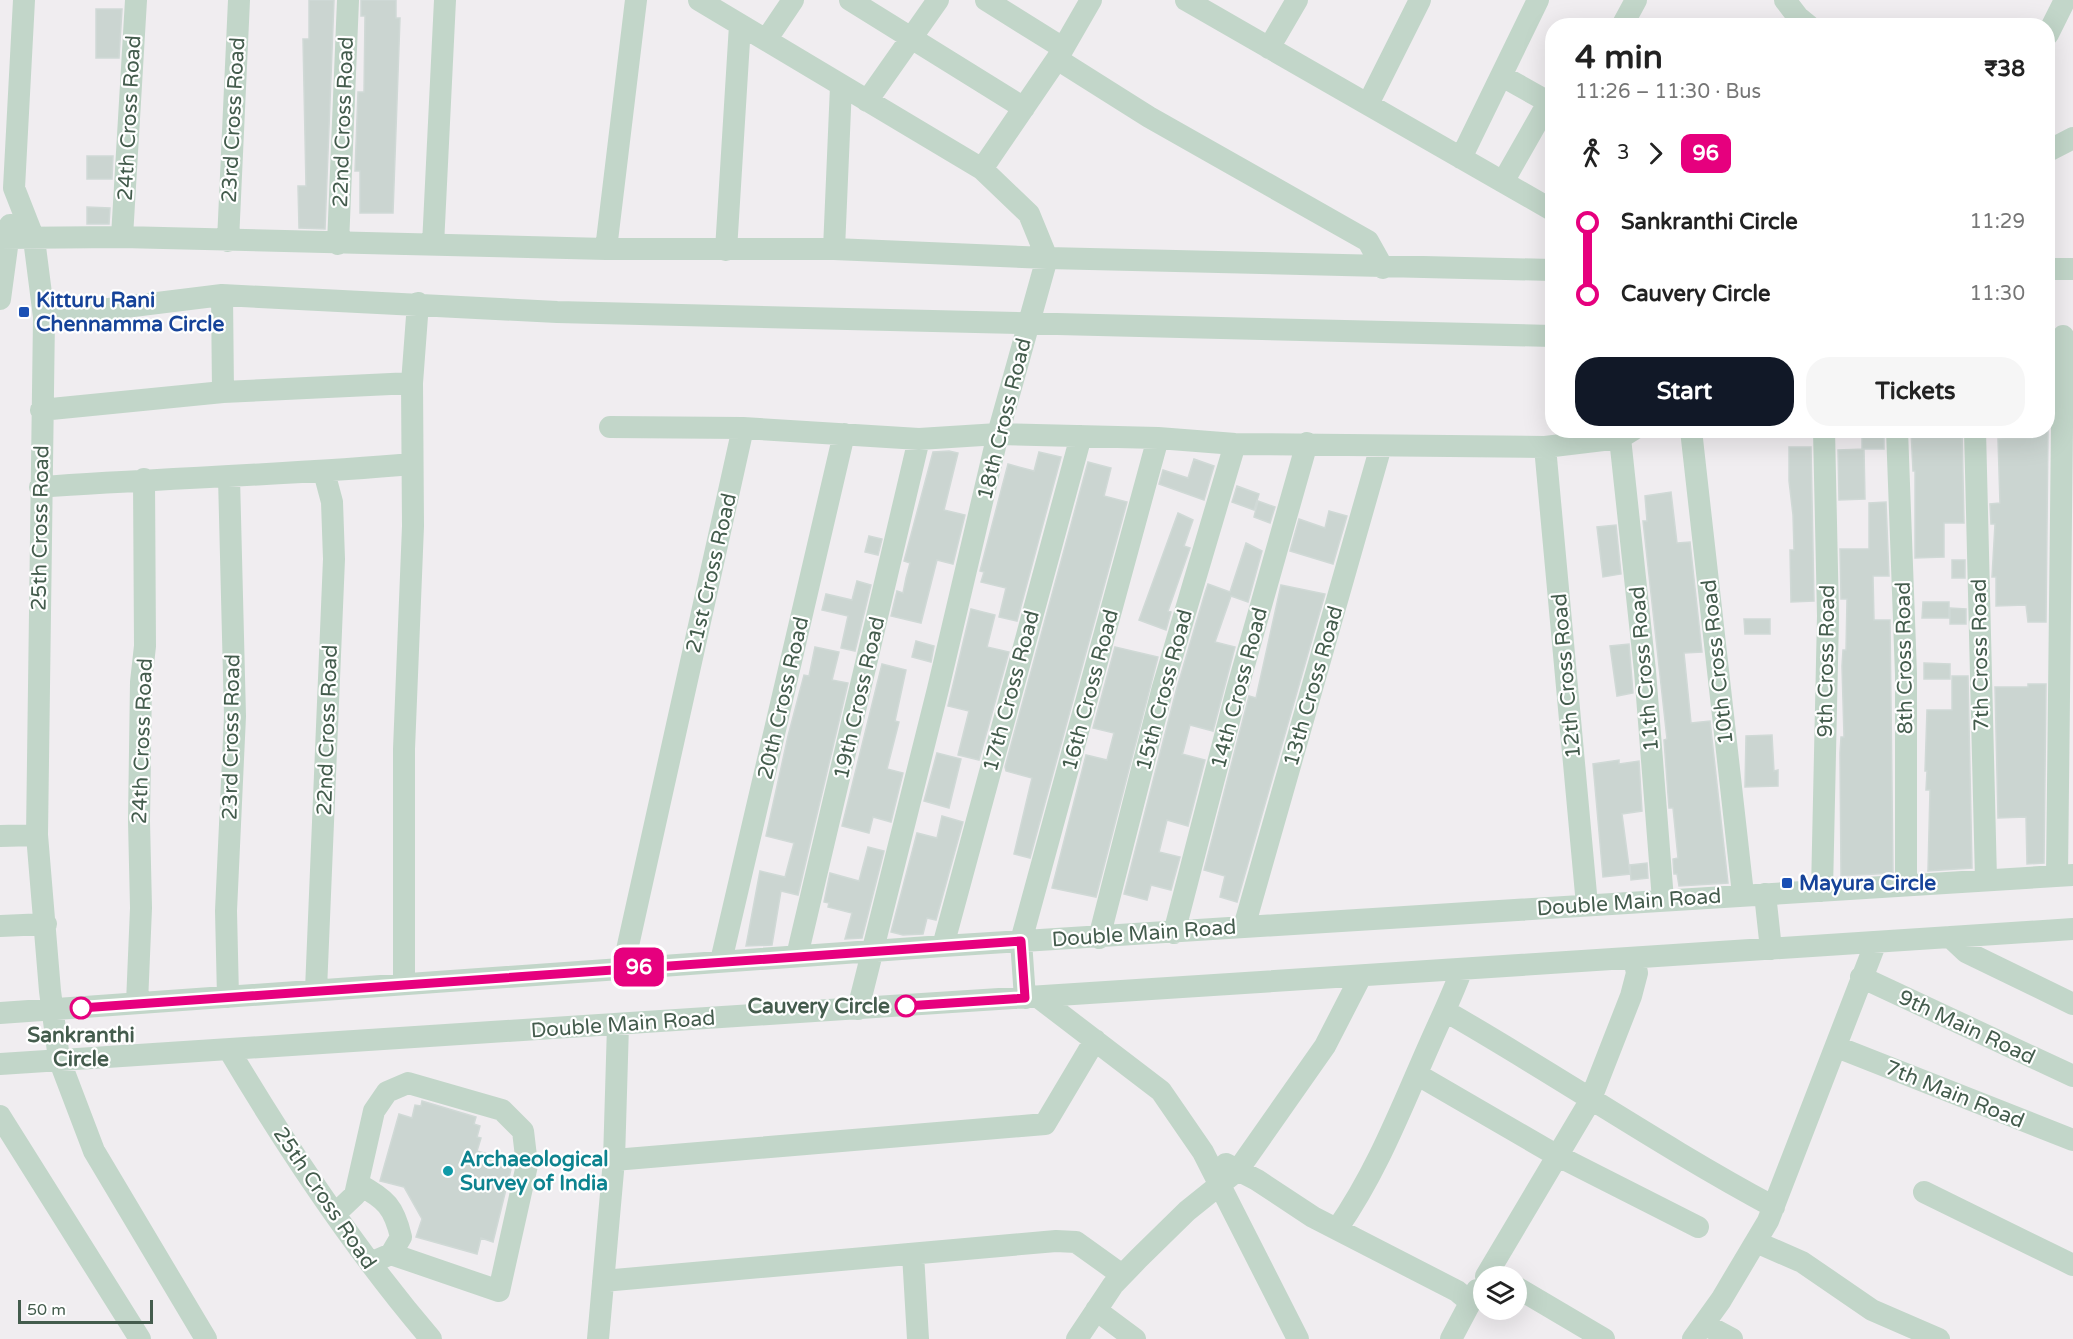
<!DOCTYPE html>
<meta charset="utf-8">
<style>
body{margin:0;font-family:"Varela Round",sans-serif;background:#f6f6f6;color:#222;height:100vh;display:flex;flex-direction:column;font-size:22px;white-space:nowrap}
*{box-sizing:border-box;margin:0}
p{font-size:20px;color:#767676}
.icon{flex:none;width:33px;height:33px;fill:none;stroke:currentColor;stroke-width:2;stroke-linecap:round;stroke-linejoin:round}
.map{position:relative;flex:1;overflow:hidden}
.side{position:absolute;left:1545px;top:18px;width:510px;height:420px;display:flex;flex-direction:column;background:#fff;border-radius:24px;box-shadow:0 6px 24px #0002}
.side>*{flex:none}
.badge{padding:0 12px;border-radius:9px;font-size:21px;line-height:39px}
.buttons{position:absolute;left:1473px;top:1266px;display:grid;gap:12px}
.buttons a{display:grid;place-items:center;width:54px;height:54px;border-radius:50%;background:#fff;box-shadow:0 6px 24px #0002;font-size:30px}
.scale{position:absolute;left:18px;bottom:15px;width:135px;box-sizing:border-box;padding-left:6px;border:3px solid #445c4d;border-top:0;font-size:16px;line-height:21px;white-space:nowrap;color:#445c4d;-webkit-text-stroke:4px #fff;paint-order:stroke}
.map>.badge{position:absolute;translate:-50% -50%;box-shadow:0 0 0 3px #fff}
.legs{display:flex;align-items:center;gap:9px;height:66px;padding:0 30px;font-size:20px}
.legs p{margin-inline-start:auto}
.overview{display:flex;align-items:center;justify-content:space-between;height:102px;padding:0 30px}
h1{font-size:33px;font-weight:800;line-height:45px}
.primary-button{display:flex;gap:12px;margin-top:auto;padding:12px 30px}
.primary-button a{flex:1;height:69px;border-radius:24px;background:#111827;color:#fff;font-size:24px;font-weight:800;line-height:69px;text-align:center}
.primary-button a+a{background:#f6f6f6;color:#222}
ul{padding:0 30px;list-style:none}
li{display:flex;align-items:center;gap:21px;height:72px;font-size:22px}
li i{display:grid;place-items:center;width:9px;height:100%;margin:0 8px;background:currentColor}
li i::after{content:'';width:15px;height:15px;margin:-8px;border:4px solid;border-radius:50%;background:#fff}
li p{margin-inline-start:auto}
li:first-child i{background:linear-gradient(#0000 50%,currentColor 0)}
li:last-child i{background:linear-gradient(currentColor 50%,#0000 0)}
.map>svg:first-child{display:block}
</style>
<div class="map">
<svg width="2073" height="1339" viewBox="0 0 2073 1339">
<rect width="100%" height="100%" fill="#f0edf0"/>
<path fill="#cbd5d1" stroke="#d0d9d6" stroke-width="1.5" d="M309,0H334L325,229L299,228L298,186H306L303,39H309Z
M361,0H396V18H400L393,213H360V171H355L358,92H364L365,16H361Z
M96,9H122L119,58H96Z
M87,156H113L112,179H87Z
M87,207L110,208L109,224H87Z
M1862,430H1884V449H1862Z
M1911,430H1962L1964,523H1944V557L1915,558V471H1913Z
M2033,430H2048L2046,622H2028L2026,605L1996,606V577H1992L1995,524H1991L1990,504L2000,503L1998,439L2033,438Z
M1789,447H1811L1814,601L1791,602L1790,550H1794L1793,515L1789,481Z
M1864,449L1865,499L1839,500L1838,450Z
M949,451L958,453L944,510L965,515L953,564L937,560L921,623L891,616L897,591L903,593L906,578L910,563L904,561L933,452Z
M1039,452L1061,457L1017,621L999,617L1006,588L981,582L984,572L980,571L1008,464L1034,471Z
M1194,459L1214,466L1204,500L1159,484L1163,470L1188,478Z
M1088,462L1111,468L1104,496L1127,502L1030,858L1014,854L1032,778L1006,771L1005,767Z
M1237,486L1259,494L1254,510L1232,502Z
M1671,492L1677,543L1690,542L1702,652L1684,653L1691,723L1710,721L1728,883L1679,886L1677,874H1674L1673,859L1678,858L1673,808H1669L1664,740L1667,739L1643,521H1647L1645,496Z
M1258,501L1275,507L1270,523L1254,517Z
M1886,502L1889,576H1873L1874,620H1890L1893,873L1841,876L1840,753L1841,737H1844L1842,666L1843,650H1846L1847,599H1841L1840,549H1869V503Z
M1329,511L1347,516L1333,564L1290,551L1299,519L1325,528Z
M1178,513L1193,520L1184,546L1190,548L1168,611L1171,612L1166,630L1139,620Z
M1616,525L1621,574L1603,577L1597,527Z
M869,536L882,539L878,555L865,552Z
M1246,543L1262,551L1248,602L1231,596L1215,642L1235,647L1213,731L1190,725L1183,752L1182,754L1205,760L1188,826L1167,820L1159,852L1180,857L1171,890L1151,885L1147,900L1124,894L1176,691L1205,593L1208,584L1230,592Z
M1952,560H1965V578H1952Z
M857,581L871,585L855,651L841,648L848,616L822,610L826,594L852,600Z
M1281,585L1325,594L1237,902L1220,897L1225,876L1204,870L1249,696L1256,698Z
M1923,602H1949V618H1922Z
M1950,608L1966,609V624H1950Z
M971,609L995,615L987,647L1009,652L979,760L958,755L969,711L948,706Z
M1744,619H1770V634H1745Z
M916,641L934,646L931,662L912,657Z
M1629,644L1633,693L1617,696L1610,646Z
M815,647L839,652L832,680L848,683L798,895L781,891L772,945L746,946L760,871L785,877L794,843L766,836L788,736L804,675L809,676Z
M1115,647L1158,657L1096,897L1052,888L1086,755L1107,760L1114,733L1093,728Z
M1924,663L1950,664V679H1924Z
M882,664L906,670L895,721L899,722L887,769L903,773L891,822L873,817L869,833L842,826Z
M1952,676H1968L1972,868L1928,871L1930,790H1926L1927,771H1925L1927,710H1952Z
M2028,684H2046L2044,863L2027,864L2026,817L1998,818L1995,687H2028Z
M1772,735L1774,771L1778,770V786L1745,787L1746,736Z
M937,753L961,759L949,808L924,801Z
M1619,760V764L1639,761L1642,811L1622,814L1630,874L1603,877L1593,764Z
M942,816L963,822L936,920L927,918L923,934L903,935L891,932L917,833L937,838Z
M868,847L884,851L862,938L845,939L852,913L828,907L829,903L824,902L830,873L859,881Z
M1647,863L1648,878L1631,880L1630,865Z
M422,1101L476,1117L474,1124L480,1126L477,1137L481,1138L477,1151L513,1161L493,1242L481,1238L477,1254L416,1237L422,1219L404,1187L380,1181L399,1114L412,1118L415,1105L421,1106Z"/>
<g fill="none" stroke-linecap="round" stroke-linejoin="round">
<path stroke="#c2d6c9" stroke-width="22" d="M24,0L14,188L34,239L44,317L37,835L50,991L59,1059L94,1151L206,1339
M699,0L982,169L1029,214L1047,258L998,434L938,689L858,1009
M850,0L1024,108
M986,0L1063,48
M1186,0L1552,210
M1785,0L1798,17L1809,26
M1622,26L1636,0
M2048,34L2065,0
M766,40L793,0
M1269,48L1297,0
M1057,59L1149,117L1368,241L1383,268
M1502,76L1552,104
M867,101L938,0
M1368,104L1420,0
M2048,151L2073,138
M1461,158L1538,0
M982,169L1057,59L1091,0
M1503,182L1549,101
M122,237L136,0
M0,238L122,237L606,249H834L1047,258L1552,270
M228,241L239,0
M338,244L348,0
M433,245L445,0
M606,249L636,0
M834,249L841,86
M726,250L740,25
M2048,269H2073
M222,295L223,392
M0,299L10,225
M44,317L222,295L557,312L1552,336
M41,410L223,392L412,383
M610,427L743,428
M1691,430L1743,894
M1897,430L1906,674V885
M1975,430L1986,880
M1620,438L1645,671L1663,900
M1545,447L1587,905
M40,487C164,478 288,475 412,464
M0,836L37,835
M2057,876L2063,336
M1822,891L1828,616L1824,430
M1765,894L1771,949
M0,926L46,924
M1244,927L1381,446
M1174,933L1237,690L1307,443
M1950,937L1966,952L2073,1004
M1099,938L1163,687L1235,444
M943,946L1081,436
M797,956L919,439
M721,961L844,434
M623,968L743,428L919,439L998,434L1158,438L1235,444L1545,447L1620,438L1633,430
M1861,977L2073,1076
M404,984V749L413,526L412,383L418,303
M316,990L334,559L332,502L324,472
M228,997L226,911L235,716L229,477
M1038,997L1161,1091L1203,1152L1298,1339
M1025,998L1021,941L1158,438
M137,1003L141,908L139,821L141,682L145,646L144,479
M1447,1012C1557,1075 1662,1147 1774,1207
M0,1013L943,946L2073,875
M1837,1047L2073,1140
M229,1050C289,1151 355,1250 431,1339
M0,1064L2073,929
M1418,1075L1556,1155L1698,1227
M0,1116L140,1339
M614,1160L1045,1124L1095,1040
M1226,1164L1257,1180L1313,1217L1457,1291L1469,1301
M358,1184C386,1199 394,1207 401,1237L391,1254
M1924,1192L2073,1265
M336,1213L355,1195L374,1111L387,1092L408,1083L502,1110L523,1131L527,1165L499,1291L391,1254L370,1263
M1337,1229C1378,1170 1402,1106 1431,1041C1442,1016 1452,996 1462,969
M1756,1242L1802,1262L1872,1310L1939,1339
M913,1254L918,1339
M1486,1276L1590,1101L1631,996L1637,973L1634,958
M603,1281L1056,1241L1076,1242L1122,1275
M1516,1287L1604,1339
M1096,1310L1135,1339
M1704,1324L1732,1339
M598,1339L614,1160L618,1025
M1077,1339L1113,1285L1138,1259L1187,1211L1238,1170L1325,1046L1361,976
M1451,1339L1477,1290
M1693,1339L1721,1300L1768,1221L1876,942"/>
</g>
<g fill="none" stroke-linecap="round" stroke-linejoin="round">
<g stroke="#fff" stroke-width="14">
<path id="line-1" d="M81,1008L1021,941L1025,998L906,1006"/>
</g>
<use href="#line-1" stroke="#e6007e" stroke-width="9"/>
</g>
<g fill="#1a4fb4" stroke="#fff" stroke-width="2">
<rect x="18" y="306" width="12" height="12" rx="3"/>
<rect x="1781" y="877" width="12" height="12" rx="3"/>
</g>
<g fill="#fff" stroke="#e6007e" stroke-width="3">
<circle cx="906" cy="1006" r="10"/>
<circle cx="81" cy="1008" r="10"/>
</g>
<circle fill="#0f9aa8" stroke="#fff" stroke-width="2" cx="448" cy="1171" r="6"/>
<g text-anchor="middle" stroke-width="4.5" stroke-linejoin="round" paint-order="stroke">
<g font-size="21" fill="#445c4d" stroke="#fff">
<text transform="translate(129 118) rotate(-87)" y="7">24th Cross Road</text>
<text transform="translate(233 120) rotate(-87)" y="7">23rd Cross Road</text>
<text transform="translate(343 122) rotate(-88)" y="7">22nd Cross Road</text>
<text transform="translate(1004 419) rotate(-76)" y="7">18th Cross Road</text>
<text transform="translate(40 528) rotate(-89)" y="7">25th Cross Road</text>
<text transform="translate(711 573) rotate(-77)" y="7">21st Cross Road</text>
<text transform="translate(1980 655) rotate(-91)" y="7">7th Cross Road</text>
<text transform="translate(1904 658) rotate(-91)" y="7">8th Cross Road</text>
<text transform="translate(1826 661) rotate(-89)" y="7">9th Cross Road</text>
<text transform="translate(1717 662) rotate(-96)" y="7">10th Cross Road</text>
<text transform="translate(1644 669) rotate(-95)" y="7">11th Cross Road</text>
<text transform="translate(1566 676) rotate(-95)" y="7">12th Cross Road</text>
<text transform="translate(1313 686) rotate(-74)" y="7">13th Cross Road</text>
<text transform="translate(1239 688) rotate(-75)" y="7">14th Cross Road</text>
<text transform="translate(1090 690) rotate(-75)" y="7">16th Cross Road</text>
<text transform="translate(1164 690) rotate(-75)" y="7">15th Cross Road</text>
<text transform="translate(1011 691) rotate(-75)" y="7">17th Cross Road</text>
<text transform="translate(783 698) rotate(-77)" y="7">20th Cross Road</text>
<text transform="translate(859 698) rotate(-77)" y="7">19th Cross Road</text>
<text transform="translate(327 730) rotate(-88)" y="7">22nd Cross Road</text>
<text transform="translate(231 737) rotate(-89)" y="7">23rd Cross Road</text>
<text transform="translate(142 741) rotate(-88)" y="7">24th Cross Road</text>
<text transform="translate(1629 902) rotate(-4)" y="7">Double Main Road</text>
<text transform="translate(1144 933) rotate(-4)" y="7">Double Main Road</text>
<text transform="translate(623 1024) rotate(-4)" y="7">Double Main Road</text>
<text transform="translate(1967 1027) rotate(25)" y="7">9th Main Road</text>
<text transform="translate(1955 1094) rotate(22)" y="7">7th Main Road</text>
<text transform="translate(325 1198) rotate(56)" y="7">25th Cross Road</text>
</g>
<g font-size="21" font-weight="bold" fill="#164399" stroke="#fff" text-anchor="start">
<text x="36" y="307">Kitturu Rani<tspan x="36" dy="24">Chennamma Circle</tspan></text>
<text x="1799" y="890">Mayura Circle</text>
</g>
<g font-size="21" font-weight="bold" fill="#445c4d" stroke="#fff" text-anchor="end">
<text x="890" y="1013">Cauvery Circle</text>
<text x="81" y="1042" text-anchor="middle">Sankranthi<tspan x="81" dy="24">Circle</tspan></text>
</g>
<g font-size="21" font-weight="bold" fill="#0d838f" stroke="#fff" text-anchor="start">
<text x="460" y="1166">Archaeological<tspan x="460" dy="24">Survey of India</tspan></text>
</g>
</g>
</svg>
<div class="buttons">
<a><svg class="icon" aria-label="layers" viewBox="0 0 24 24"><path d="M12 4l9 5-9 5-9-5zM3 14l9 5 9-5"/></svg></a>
</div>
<div class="scale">50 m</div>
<b class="badge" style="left:639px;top:967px;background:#e6007e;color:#fff">96</b>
<section class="side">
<div class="overview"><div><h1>4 min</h1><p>11:26 – 11:30 · Bus</p></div><b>₹38</b></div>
<div class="legs"><svg class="icon" aria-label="walk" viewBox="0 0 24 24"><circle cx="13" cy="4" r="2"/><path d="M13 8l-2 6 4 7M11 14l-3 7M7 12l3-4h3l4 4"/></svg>3<svg class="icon" aria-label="forward" viewBox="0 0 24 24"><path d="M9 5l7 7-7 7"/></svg><b class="badge" style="background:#e6007e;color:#fff">96</b></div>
<ul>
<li><i style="color:#e6007e"></i><b>Sankranthi Circle</b><p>11:29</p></li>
<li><i style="color:#e6007e"></i><b>Cauvery Circle</b><p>11:30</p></li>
</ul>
<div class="primary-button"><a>Start</a><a>Tickets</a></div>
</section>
</div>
